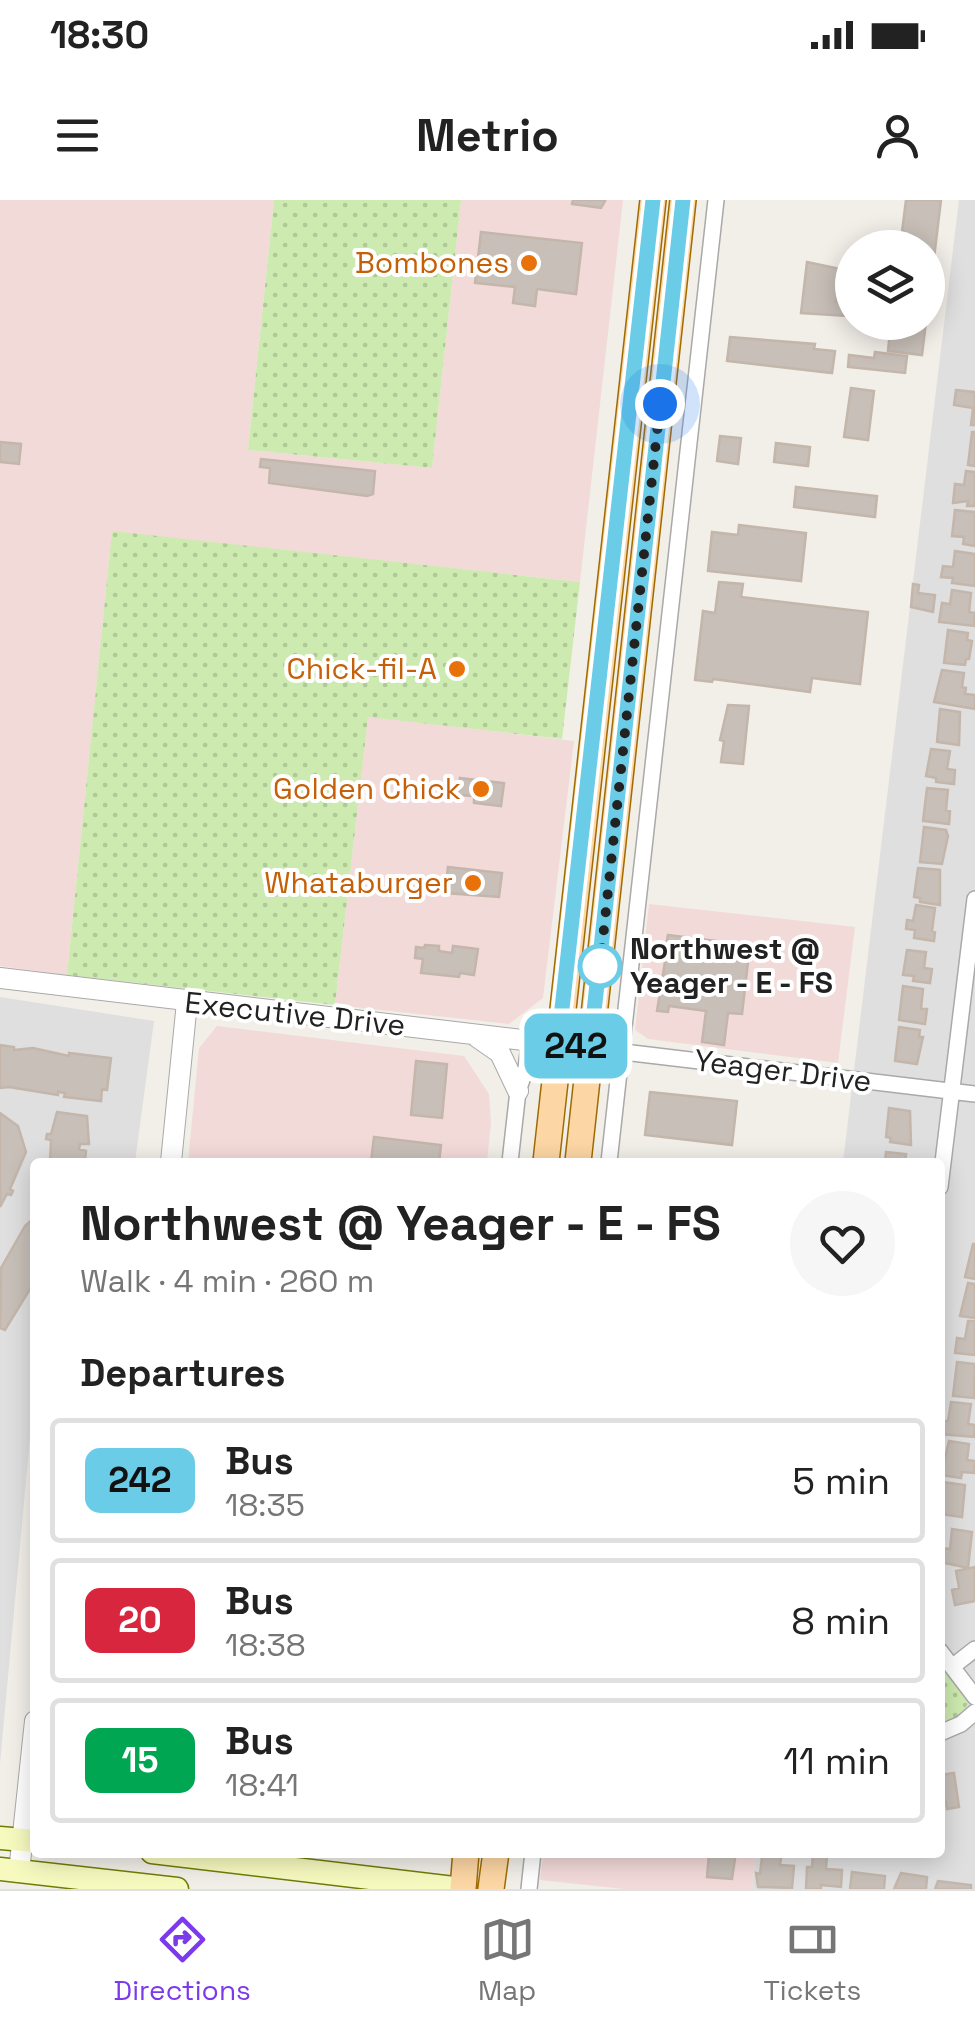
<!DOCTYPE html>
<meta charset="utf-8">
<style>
body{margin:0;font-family:"Space Grotesk",sans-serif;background:#f6f6f6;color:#222;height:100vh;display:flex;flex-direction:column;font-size:38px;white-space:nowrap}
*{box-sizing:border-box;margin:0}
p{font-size:32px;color:#767676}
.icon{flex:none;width:55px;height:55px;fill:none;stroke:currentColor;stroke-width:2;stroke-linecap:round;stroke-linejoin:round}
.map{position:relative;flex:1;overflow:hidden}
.details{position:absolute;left:30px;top:958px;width:915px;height:700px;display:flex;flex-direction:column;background:#fff;border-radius:10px;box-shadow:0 5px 25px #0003}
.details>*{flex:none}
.badge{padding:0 20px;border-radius:15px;font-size:35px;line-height:65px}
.controls{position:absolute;left:835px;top:30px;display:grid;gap:20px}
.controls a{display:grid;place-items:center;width:110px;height:110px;border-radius:50%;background:#fff;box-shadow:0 5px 25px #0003;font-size:50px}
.you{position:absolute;width:50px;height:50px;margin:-25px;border:8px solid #fff;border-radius:50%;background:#1a73e8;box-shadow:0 0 0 15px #1a73e833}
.map>.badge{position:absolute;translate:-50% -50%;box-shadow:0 0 0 5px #fff}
h2{padding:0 50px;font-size:38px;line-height:90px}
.round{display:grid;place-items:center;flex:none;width:105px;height:105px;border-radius:52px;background:#f6f6f6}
.summary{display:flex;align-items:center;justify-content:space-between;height:170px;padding:0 50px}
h1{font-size:48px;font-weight:700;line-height:75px}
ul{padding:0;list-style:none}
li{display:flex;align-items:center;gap:30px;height:125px;margin:0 20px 15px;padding:0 30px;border:5px solid #e0e0e0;border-radius:10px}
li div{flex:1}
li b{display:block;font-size:38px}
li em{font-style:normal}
li .badge{min-width:110px;font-weight:700;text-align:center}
.status{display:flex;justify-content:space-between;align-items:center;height:70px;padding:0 50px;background:#fff;direction:ltr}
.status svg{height:28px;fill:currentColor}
header{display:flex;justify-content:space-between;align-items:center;height:130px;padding:0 50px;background:#fff;font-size:45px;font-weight:700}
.tab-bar{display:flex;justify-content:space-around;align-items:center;height:140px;border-top:2px solid #e0e0e0;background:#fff;font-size:28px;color:#767676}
.tab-bar a{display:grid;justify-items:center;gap:5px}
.tab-bar .active{color:#7c3aed}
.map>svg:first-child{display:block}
</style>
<div class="status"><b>18:30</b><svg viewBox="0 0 49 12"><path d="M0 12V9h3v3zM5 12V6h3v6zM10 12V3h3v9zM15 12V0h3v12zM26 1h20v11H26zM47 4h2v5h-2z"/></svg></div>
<header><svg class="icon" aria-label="menu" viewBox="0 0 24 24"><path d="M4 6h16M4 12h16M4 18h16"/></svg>Metrio<svg class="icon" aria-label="person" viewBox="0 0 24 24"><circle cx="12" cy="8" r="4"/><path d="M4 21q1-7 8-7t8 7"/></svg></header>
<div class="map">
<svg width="975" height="1689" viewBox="0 0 975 1689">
<defs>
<pattern id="grass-dots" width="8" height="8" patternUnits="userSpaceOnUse" patternTransform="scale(2.5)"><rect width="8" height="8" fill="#cdebb0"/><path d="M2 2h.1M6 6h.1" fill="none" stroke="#b0c997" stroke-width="1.8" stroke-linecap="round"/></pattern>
</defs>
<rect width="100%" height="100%" fill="#f2efe9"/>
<path fill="#e0dfdf" d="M959,0H975V1689H752L756,1653L940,1652V962H843Z
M0,797L154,821L135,962H35V1225L30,1237L0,1564Z"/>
<path fill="#f2dad9" d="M0,0H274L248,250L432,268L461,0H623L580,382L112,332L67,775L0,766Z
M368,516L574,541L543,798L509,824L335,805Z
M649,704L855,727L838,863L648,839L635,830Z
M217,826L464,856L489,894L491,923L487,962H188L199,848Z
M543,1653H756L752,1689H624L540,1680Z"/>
<path fill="url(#grass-dots)" d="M274,0H461L432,268L248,250Z
M112,331L580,382L562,539L368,517L335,805L67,775Z
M940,1465L968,1503L962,1514L940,1526Z"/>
<path fill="#c7bfb8" stroke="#c4b6ab" stroke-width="2.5" d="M573,0H603L605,1L601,8L572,4Z
M906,0H941L928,108V48H900Z
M481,32L582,43L576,94L537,89L535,106L513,103L515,87L475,83Z
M807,62L840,69L836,102L848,104L847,116L801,113Z
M891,122H926L922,155L888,151Z
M730,137L815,144L814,149L835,151L832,173L727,161Z
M875,152L907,156L905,173L848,167L849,155L874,158Z
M851,188L874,191L868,240L844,237Z
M956,190L975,192V225H971L973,208L954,205Z
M972,232H975V266L968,265Z
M720,236L741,238L738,264L717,261Z
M0,242L21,244L19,264L0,262Z
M776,243L810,247L808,266L774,262Z
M261,259L375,271L373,294L367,296L269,283L270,268L260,267Z
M966,271L975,272V306H967L968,301L953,303L955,284L964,285Z
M796,287L877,296L875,317L794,307Z
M955,310L975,312V346L963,344L964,337L952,336Z
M739,325L806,333L801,381L708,371L712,332L738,335Z
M955,351L975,354V386L952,383L953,378L941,377L943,366L953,367Z
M719,382L743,384L741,397L868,412L860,484L812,478L810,492L713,479L712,482L695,480L703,411L715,413Z
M913,384L919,385L918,393L935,395L933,412L911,407Z
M952,390L971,393L969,412L975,413L974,426L939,422L942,403L950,404Z
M948,430L968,433L967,440L972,441L969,459H966L965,465L944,463Z
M942,470L964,473L962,487L966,488L965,494L975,495V509L934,502Z
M728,505L749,506L743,564L721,562L724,541L720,540Z
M940,509L960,512L959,545L937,542Z
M931,549L950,551L947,569L955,570L954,584L936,582V578L926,576Z
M460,578L504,583L501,606L474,603V596L458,595Z
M927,588L948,590L946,610L950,611L949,624L923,621Z
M924,627L946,630L948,636L942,664L920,662Z
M448,667L502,673L499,697L445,693Z
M918,668L940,670V705L920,702V698L914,697Z
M916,705L935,708L932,731L935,732L934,741L914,738L915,730L906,729L907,720L913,721Z
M668,735L750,745L742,814L728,813L724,845L702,842L706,811L669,806L668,812L657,811L665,762L656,760L658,745L666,746Z
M425,745L439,746V751L452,753L453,746L478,749L474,775L460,773L459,777L421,773L423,759L415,758L416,747L424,748Z
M907,750L926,752L924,768L932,769L930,783L913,781L914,776L903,775Z
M903,786L923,789L921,809H927L925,824L899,820Z
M899,827L920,830L919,837H923L917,864L895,861Z
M0,845L14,847V850L33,848L69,856V853L111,858L107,890L102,889L101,901L64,897L65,893L58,892V895L9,887L0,888Z
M416,861L447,864L442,918L411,915Z
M650,892L737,901L732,945L645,935Z
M889,908L910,911L911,945L890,942L891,938L886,937Z
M57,912L87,916L89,944H80L79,949L86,951L85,961L50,962L51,940L46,939L47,934H51Z
M0,913L18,926L26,952L10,989L13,991L11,995L7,994L0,1007Z
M374,937L441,945L439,962H371Z
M886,952L906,954L905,962H885Z
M35,1017V1081L5,1130L0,1128L1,1068L25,1026Z
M973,1044H975V1079L965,1077Z
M968,1083L975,1084V1118L960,1116Z
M968,1121H975V1155L955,1153L957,1138L965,1139Z
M957,1162L975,1164L974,1198L953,1196Z
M951,1202L971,1204L968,1224L975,1225L974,1237L940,1234V1221H948Z
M949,1241L969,1244L967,1260L975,1261L974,1273L962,1272L961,1278L941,1275Z
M943,1282L965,1285L962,1317L940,1314Z
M952,1329L972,1332L968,1368L940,1362L941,1348L950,1349Z
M975,1367V1401L955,1405L952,1390L959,1388L956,1371Z
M954,1573L959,1607L947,1609L946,1602L940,1600V1575Z
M692,1652H736L732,1679L707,1677L709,1654Z
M759,1652H782L780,1665L794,1666L792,1688L758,1687L756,1673L760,1674L762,1657Z
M813,1653L827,1654L826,1669L842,1670L841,1687L821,1685V1689H806L807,1667H812Z
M852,1672L885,1676L884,1689H850Z
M901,1673L927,1677L926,1689H894Z
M938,1681L971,1685V1689H935Z"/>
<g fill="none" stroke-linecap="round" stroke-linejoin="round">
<g stroke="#a9a9a9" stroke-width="18">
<path id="minor" d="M590,848L975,894
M510,962L518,891L526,868L530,839
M609,962L716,0
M940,987L975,699
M940,1451L975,1497
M952,1467L975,1449
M940,1533L961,1524L975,1512
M529,1689L533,1652"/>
</g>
<g stroke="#a9a9a9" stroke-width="22">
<path id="tertiary" d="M0,778L590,848
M477,837L500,853L518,891
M171,962L187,802
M19,1672L35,1521"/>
</g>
<g stroke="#707d05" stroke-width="25">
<path id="secondary" d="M0,1638L35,1641
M152,1652L462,1689
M0,1669L177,1689"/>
</g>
<g stroke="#a06b00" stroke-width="28">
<path id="primary" d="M546,962L653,0
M578,962L683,0
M463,1689L466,1652
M491,1689L496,1652"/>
</g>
<use href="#minor" stroke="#fff" stroke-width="15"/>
<use href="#tertiary" stroke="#fff" stroke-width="20"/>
<use href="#secondary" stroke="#f7fabf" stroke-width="22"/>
<use href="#primary" stroke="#fcd6a4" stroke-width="25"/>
</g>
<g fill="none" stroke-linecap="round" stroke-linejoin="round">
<g stroke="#fff" stroke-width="22">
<path id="line" d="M653,0L558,844L590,848L683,0"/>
</g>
<use href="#line" stroke="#6bcce7" stroke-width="15"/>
<path stroke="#222" stroke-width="10" stroke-dasharray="0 18" d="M600,766L660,204"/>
</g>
<g fill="#e8710a" stroke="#fff" stroke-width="4">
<circle cx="529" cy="63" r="10"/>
<circle cx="457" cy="469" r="10"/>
<circle cx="481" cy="589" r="10"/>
<circle cx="473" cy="683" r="10"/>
</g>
<circle fill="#fff" stroke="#6bcce7" stroke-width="5" cx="600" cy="766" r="20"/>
<g text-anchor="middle" stroke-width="8" stroke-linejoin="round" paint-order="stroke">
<g font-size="30" fill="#c56008" stroke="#fff" text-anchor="end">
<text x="509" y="73">Bombones</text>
<text x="437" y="479">Chick-fil-A</text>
<text x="461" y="599">Golden Chick</text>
<text x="453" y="693">Whataburger</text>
</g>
<g font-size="30" font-weight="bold" fill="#222" stroke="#fff" text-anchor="start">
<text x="630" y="759">Northwest @<tspan x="630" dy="34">Yeager - E - FS</tspan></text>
</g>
<g font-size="30" fill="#222" stroke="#fff">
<text transform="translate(295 814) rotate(6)" y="10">Executive Drive</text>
<text transform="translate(783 871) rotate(7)" y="10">Yeager Drive</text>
</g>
</g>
</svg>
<div class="controls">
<a><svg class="icon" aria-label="layers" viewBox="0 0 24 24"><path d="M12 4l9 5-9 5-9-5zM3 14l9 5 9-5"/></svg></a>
</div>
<div class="you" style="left:660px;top:204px"></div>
<b class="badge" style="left:576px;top:846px;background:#6bcce7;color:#111">242</b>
<section class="details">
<div class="summary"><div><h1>Northwest @ Yeager - E - FS</h1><p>Walk · 4 min · 260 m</p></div><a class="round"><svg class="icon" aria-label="heart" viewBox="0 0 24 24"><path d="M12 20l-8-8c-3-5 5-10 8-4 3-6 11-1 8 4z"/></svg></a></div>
<h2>Departures</h2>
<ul>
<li><span class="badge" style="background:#6bcce7;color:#111">242</span><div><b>Bus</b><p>18:35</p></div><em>5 min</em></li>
<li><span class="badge" style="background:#d7263d;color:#fff">20</span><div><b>Bus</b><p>18:38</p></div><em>8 min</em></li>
<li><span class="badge" style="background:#00a651;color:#fff">15</span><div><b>Bus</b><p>18:41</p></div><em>11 min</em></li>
</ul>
</section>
</div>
<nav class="tab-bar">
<a class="active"><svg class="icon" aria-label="directions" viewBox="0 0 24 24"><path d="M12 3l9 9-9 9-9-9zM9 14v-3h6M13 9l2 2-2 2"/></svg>Directions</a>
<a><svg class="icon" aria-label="map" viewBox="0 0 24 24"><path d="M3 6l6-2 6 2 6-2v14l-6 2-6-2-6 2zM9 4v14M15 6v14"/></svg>Map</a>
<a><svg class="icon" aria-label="tickets" viewBox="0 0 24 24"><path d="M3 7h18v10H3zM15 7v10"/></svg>Tickets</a>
</nav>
